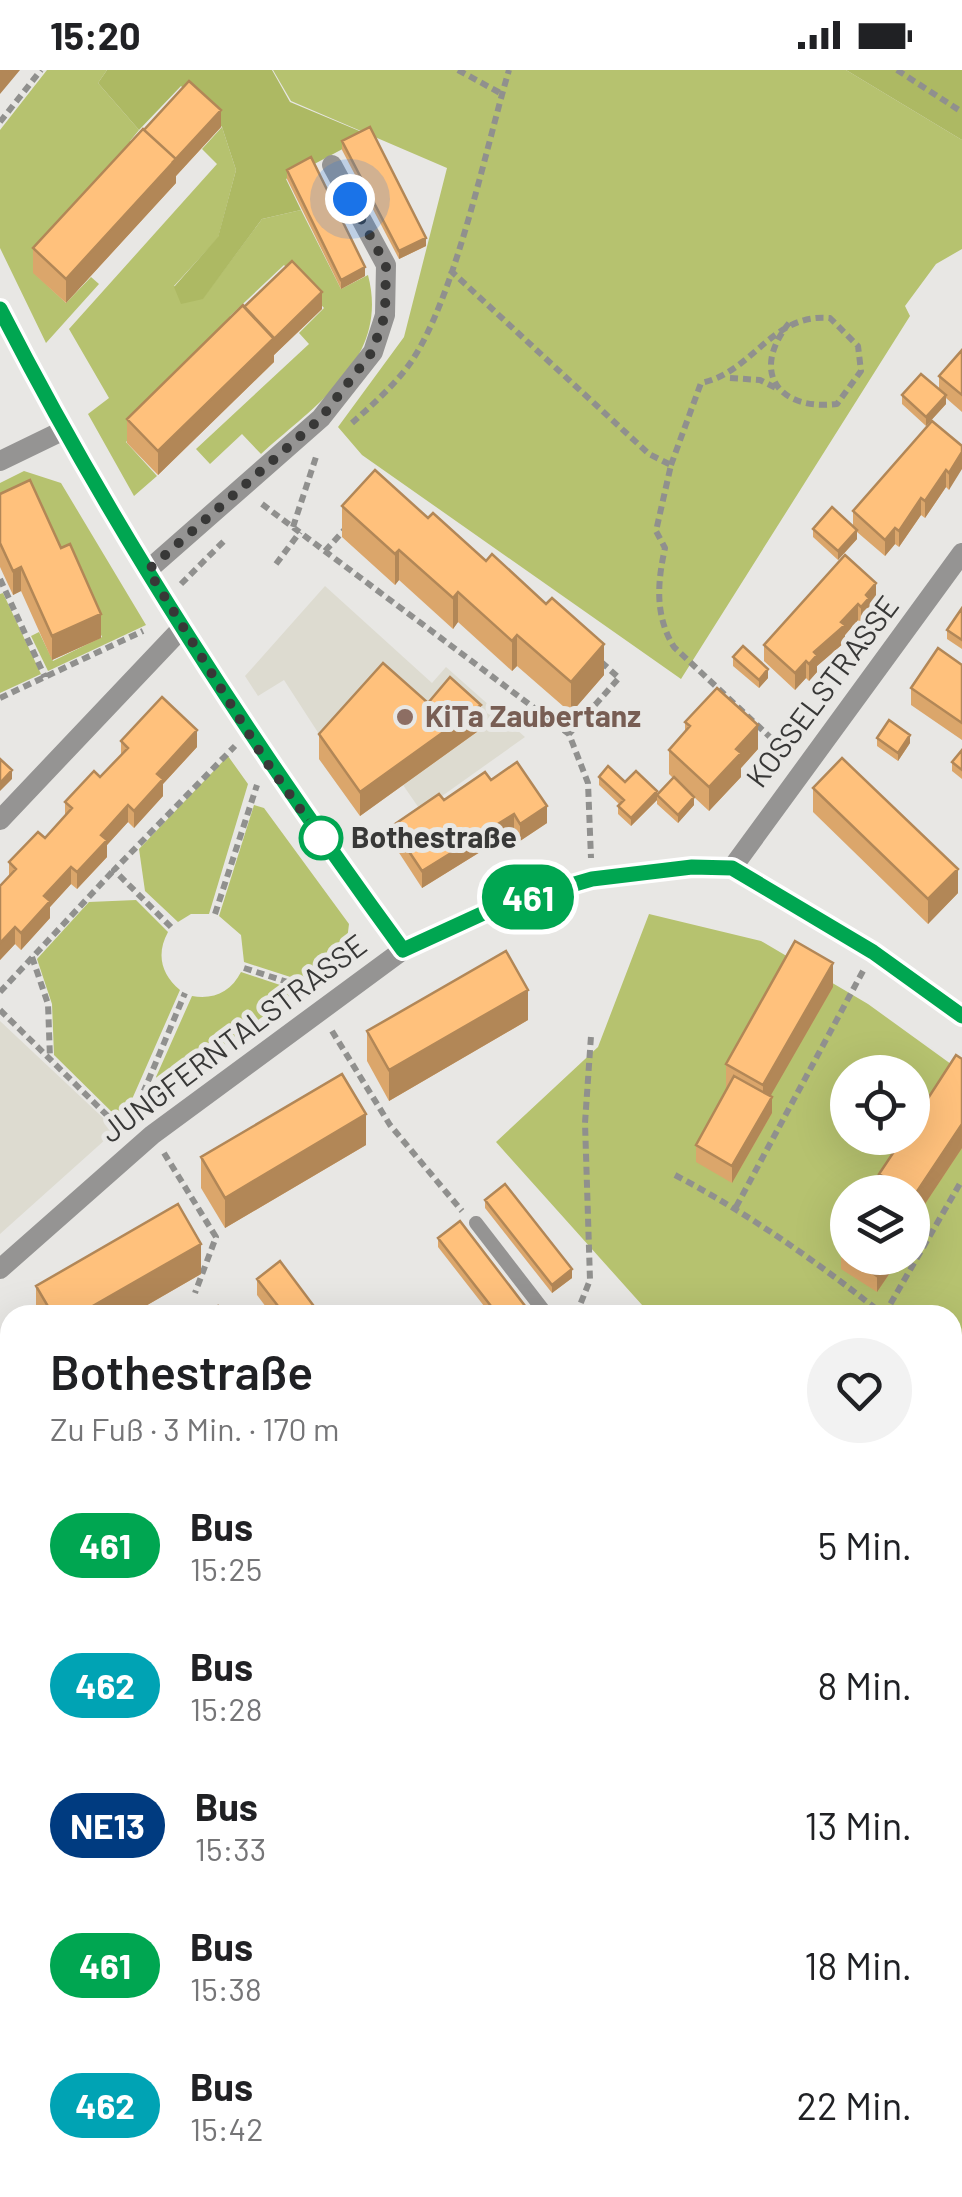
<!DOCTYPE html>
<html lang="de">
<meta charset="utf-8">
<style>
body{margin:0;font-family:Barlow,sans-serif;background:#f2f2f2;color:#202124;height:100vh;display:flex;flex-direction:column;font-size:38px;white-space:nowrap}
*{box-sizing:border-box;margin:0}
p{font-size:32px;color:#757577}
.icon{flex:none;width:55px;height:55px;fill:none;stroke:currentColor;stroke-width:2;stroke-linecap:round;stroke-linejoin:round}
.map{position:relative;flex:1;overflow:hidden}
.panel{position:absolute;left:0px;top:1235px;width:962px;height:892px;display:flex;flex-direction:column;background:#fff;border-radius:30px 30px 0 0;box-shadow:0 10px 40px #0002}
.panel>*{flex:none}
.badge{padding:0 20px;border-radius:32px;font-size:35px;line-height:65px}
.tools{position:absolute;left:830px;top:985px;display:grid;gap:20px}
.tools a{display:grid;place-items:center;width:100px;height:100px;border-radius:50%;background:#fff;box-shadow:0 10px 40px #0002;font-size:50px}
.you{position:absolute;width:50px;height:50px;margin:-25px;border:8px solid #fff;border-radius:50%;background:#1a73e8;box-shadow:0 0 0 15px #1a73e833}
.map>.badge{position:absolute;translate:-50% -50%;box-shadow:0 0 0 5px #fff}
.round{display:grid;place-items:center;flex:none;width:105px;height:105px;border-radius:52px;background:#f2f2f2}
.summary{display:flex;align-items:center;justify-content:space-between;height:170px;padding:0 50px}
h1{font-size:48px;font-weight:600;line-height:75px}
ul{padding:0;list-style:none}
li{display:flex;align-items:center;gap:30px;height:140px;padding:0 50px}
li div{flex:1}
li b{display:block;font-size:38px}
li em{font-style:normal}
li .badge{min-width:110px;font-weight:700;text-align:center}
.status{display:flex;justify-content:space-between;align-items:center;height:70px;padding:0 50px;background:#fff;direction:ltr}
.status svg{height:28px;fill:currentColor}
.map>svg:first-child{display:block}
</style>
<div class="status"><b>15:20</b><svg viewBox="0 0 49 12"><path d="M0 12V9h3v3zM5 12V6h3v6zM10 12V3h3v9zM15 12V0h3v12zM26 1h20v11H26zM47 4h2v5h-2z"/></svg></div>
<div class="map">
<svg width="962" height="2127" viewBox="0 0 962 2127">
<rect width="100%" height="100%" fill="#e8e7e4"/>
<path fill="#dddbd0" d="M325,516L432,613L446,597L525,667L421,741L403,715L360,746L319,689L328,678L284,610L258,626L245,606Z
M0,951L116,1060L0,1164Z"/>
<path fill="#b6c26f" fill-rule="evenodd" d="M47,0H107L98,13L139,60L130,71L142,83L33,202L66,233L91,207L99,214L46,273L0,178V60Z
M273,0H846L962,70V179L936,194L905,236L910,246L681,609L362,385L338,357L404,267L447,98L291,31Z
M222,57L236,100L218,168L174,216L203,228L262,149L301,140L341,219L368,205C390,289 316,334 261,384L242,364L210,394L196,379L309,274L299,263L324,238L284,195L230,246L243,260L126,372L157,406L134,426L88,344L109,328L69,259L217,94L202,79Z
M24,401L61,413L146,555L48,601L31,566L39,562L53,591L102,567L71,497L0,447V413Z
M3,523L41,604L0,623V524Z
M228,686L248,714L209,844H191L178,852L145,821L139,779Z
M254,735L264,738L349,854L345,886L309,913L244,892L241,865L219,846Z
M136,830L168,862C156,884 161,904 180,920L122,1052L54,985L52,934L37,889L89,832Z
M649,844L761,871L868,934L962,1002V1531L952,1520V1245H651L496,1072L598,977ZM848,1002H912V1068H848ZM848,1122H912V1188H848Z
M241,902L292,919L289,927L167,1018L156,1007L192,926C213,930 231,922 241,902Z
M9,1415L10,1570L0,1582V1426Z"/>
<path fill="#adb963" d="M107,0H272L290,32L369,65L286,109L301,140L262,149L203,229L181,234L174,217L218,167L236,100L222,57L181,16L139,60L98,13Z
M846,0H962V70Z"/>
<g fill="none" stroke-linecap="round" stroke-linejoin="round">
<path stroke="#90908e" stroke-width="6" stroke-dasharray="8 5" stroke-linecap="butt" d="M458,0L502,24
M897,0L962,42
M0,52L41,0
M450,200L649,384L671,395L656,461L665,478C657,514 655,546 674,577L788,684
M730,308L760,310L776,318
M352,353C372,335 395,315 411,292C456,225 485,81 509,0
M671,395L701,313C754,302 771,243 830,248L858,276L861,301L837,334C778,341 750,302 789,253
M262,434L569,664L588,713L591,788
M293,457L316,387
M325,481L348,456
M276,494L300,462
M0,509L45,607
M181,514L225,470
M0,628L143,561
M569,664L619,608L599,590
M215,844L257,715
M171,857L114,800L235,676
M32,887L48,934L50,988
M244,898L309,919
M0,922L114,800
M0,940L124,1062
M332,961L390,1055L462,1141
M133,1047L185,923
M164,1083L216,1167L195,1223
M675,1105C751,1145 817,1192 884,1245
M736,1137L863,901
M576,1245L590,1210L585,1053L591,966
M884,1245L962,1110
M952,1305L962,1313
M0,1401L10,1409
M0,1523L10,1510"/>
<path stroke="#959493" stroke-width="14" d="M476,1153L547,1245"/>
<path stroke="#959493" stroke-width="20" d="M0,239C115,465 254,676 403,880
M0,391L62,361
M148,500L321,348L373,282L385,245L386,195L332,95
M0,750L183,557
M732,798L962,483
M0,1199L152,1065L403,880L499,835L592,809L692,797L732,798L873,882L962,946
M952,1795L962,1807
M0,1838L10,1827
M952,2086L962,2076
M0,2093L10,2099
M41,2118L56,2127
M912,2127L921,2118"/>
</g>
<path fill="#dba66b" d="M221,57L176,106V113L66,233L33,203V178L144,60Z
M342,71L426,176L399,189L342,80Z
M287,100L365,206L341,219L287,109Z
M244,237L322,239L274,285V292L158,405L127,373V349Z
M962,280V342L946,328V334L926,356L902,334V325L939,319V306Z
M962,376L949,420L946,417L925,448L921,445L899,477L895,474L885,486L857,462V469L838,490L813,467V459L853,456V441Z
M0,424L101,568L52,590L21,521L13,525L0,497Z
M342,436L604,605L571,643L517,596L512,601L458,552L453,559L399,510L395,515L342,467Z
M845,485L876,529L869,537V544L861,554L858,550L845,565V572L817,596V602L809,611L806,608L795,620L764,591V575Z
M962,538V579L947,569V560Z
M733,587L768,608L759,618L733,596Z
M962,595V670L911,635V618Z
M428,633L481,659L360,746L319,689V664Z
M685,652L758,679L741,698V707L709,741L694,727V735L678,753L657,734V730L631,756L618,744V736L619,734L599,715V707L657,725L673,708L669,704V680L685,661Z
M877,668L910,673L898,691L877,676Z
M121,671L197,677L163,714V726L134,758L128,752L107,775V787L77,819L71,814L50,837V848L21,880L15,874L0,890V816L9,806V792L45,768L65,745V732L100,707L121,685Z
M962,681V709L952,701V692Z
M813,718L958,823L928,854L813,742Z
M444,730L547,753L520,771L514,761L422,818L392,772V756Z
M833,917L770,1026L772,1043L732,1113L696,1092V1075L727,1019L726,1018V994Z
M528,950L389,1031L367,991V961Z
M962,989V1078L921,1140V1155L912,1168V1122H879V1104Z
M366,1075L225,1158L201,1118V1087Z
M485,1130L572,1208L552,1223L485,1138Z
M438,1168L532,1245H491L438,1177Z
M848,1173V1188H900L877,1222L841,1199V1182Z
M201,1204L130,1245H36V1216Z
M257,1209L316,1245H272L257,1225Z
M0,1300L10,1308V1398L0,1390Z
M962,1642V1748L952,1737V1651Z
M10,1695V1768L3,1774L0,1770V1704Z
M10,1880V1930L0,1922V1892Z
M962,1895V1915L958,1913V1905Z
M962,1918V1994L952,1990V1939Z
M0,1939L10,1945V2011L0,2005Z"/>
<path fill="#b28757" d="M0,0H20L0,24Z
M221,40V57L176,106V113L66,233V209Z
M426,168V176L399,189V181Z
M365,197V206L341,219V210Z
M322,222V239L274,285V292L158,405V381Z
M946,325V334L926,356V347Z
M962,382V399L949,420V403Z
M946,400V417L925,448V431Z
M921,428V445L899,477V461Z
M895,458V474L885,486V470Z
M857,460V469L838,490V481Z
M399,480V510L395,515V484Z
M21,497V521L13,525V501Z
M876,513V529L869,537V544L861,554V537L866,525Z
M458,522V552L453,559V528Z
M858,534V550L845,565V572L817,596V602L809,611V594L814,582Z
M101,544V568L52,590V566Z
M517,565V596L512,601V571Z
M604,574V605L571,643V612Z
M806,591V608L795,620V603Z
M768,599V608L759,618V610Z
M481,635V659L360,746V722Z
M758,655V679L741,698V707L709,741V717L736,679Z
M197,660V677L163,714V726L134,758V741L157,704Z
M910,665V673L898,691V683Z
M12,700V709L0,721V713Z
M657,721V730L631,756V748Z
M694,727V735L678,753V745Z
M128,735V752L107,775V787L77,819V802L101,765Z
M547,736V753L520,771V754Z
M514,744V761L422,818V801Z
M71,797V814L50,837V848L21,880V863L44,826Z
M958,799V823L928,854V829Z
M15,857V874L0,890V873Z
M833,893V917L763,1039V1015Z
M528,920V950L389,1031V1000Z
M772,1027V1043L732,1113V1096Z
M366,1044V1075L225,1158V1128Z
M962,1054V1078L921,1140V1155L912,1168L914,1126Z
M201,1174V1204L130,1245H77Z
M889,1188H900L877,1222V1206Z
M572,1199V1208L552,1223V1215Z
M10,1751V1768L3,1774V1757Z
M826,2118H834L830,2127H822Z"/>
<path fill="#ffc17c" stroke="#b28757" stroke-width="2.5" d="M189,11L221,40L172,93L176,89L144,60Z
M370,57L426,168L399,181L342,71Z
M143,59L176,89L66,209L33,178Z
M311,87L365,197L341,210L287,100Z
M292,191L322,222L274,269L244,237Z
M243,235L274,268L158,381L127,349Z
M962,280V325L939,306Z
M921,304L946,325L926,347L902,325Z
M932,351L962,376V382L949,403L946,400L925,431L921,428L899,461L895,458L885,470L853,441Z
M375,400L428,448L433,443L486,491L492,484L546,534L552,528L604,574L571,612L517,565L512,571L458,522L453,528L399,480L395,484L342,436Z
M30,410L61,478L70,474L101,544L52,566L21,497L13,501L0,473V424Z
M832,437L857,460L838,481L813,459Z
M845,485L876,513L866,525L869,528L861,537L858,534L841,552L845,555L814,582L817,585L809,594L806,591L795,603L764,575Z
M962,538V570L947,560Z
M743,576L768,599L759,610L733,587Z
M938,578L962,595V653L911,618Z
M383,593L428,633L450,607L481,635L360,722L319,664Z
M717,618L758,655L736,679L741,683L709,717L669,680L690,656L685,652Z
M162,627L197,660L157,704L163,709L134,741L128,735L101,765L107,770L77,802L71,797L44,826L50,831L21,863L15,857L0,873V816L16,799L9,792L38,762L45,768L72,738L65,732L94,701L100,707L128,678L121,671Z
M889,650L910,665L898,683L877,668Z
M962,680V700L952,692Z
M842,688L958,799L928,829L813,718Z
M0,689L12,700L0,713Z
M517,692L547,736L520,754L514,744L422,801L392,756L439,724L444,730L485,702L491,710Z
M608,696L625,712L636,701L657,721L631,748L618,736L624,730L599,707Z
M674,707L694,727L678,745L657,725Z
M795,871L833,893L763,1015L726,994Z
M506,881L528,920L389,1000L367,961Z
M956,985L962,989V1054L914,1126L912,1122H908L879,1104L903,1068H912V1053Z
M342,1004L366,1044L225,1128L201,1087Z
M734,1006L772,1027L732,1096L696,1075Z
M505,1114L572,1199L552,1215L485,1130Z
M886,1116L897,1122H881Z
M912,1133L921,1139L912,1151Z
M178,1134L201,1174L77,1245H53L36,1216Z
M460,1151L532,1245H498L438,1168Z
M848,1173V1186L841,1182Z
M850,1188H889L877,1206Z
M280,1191L316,1239L308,1245H285L257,1209Z
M218,1236L225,1245H206Z
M598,1237L609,1245H591Z
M0,1300L10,1308V1367L0,1360Z
M962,1642V1653L952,1662V1651Z
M962,1653V1672L958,1676L952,1670V1662Z
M962,1679V1732L952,1720V1687Z
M10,1695V1751L3,1757L0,1754V1704Z
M10,1880V1921L0,1913V1892Z
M962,1918V1977L952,1973V1939Z
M0,1939L10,1945V1994L0,1988Z
M163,2118H230L245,2127H168L160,2122Z
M230,2118H244L241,2124Z
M276,2118L291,2127H270Z
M783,2118H826L822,2127H778Z"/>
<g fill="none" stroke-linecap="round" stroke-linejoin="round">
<g stroke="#fff" stroke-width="22">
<path id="line" d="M0,239C115,464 254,676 403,880L499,836L592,809L692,797L732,798L873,882L962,946"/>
</g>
<use href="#line" stroke="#00a651" stroke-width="15"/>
<path stroke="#383837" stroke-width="10" stroke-dasharray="0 18" d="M321,768L265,690L148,500L321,348L372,282L385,245L386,195L350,129"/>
</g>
<circle fill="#8d6e63" stroke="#e8e7e4" stroke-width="4" cx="405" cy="647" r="10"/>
<circle fill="#fff" stroke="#00a651" stroke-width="5" cx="321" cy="768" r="20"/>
<g text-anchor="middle" stroke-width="10" stroke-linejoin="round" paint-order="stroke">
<g font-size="30" fill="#383837" stroke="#e8e7e4">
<text transform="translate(823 622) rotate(-53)" y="10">KOSSELSTRASSE</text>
<text transform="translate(234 969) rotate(-37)" y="10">JUNGFERNTALSTRASSE</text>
</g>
<g font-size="30" font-weight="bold" fill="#785e54" stroke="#e8e7e4" text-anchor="start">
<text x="425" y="657">KiTa Zaubertanz</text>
</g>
<g font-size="30" font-weight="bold" fill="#383837" stroke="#e8e7e4" text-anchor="start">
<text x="351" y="778">Bothestraße</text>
</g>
</g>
</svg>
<div class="tools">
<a><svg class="icon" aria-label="locate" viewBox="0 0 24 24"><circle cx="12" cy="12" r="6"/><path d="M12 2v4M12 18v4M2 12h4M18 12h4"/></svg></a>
<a><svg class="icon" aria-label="layers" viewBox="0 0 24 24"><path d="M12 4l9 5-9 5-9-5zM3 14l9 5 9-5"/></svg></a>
</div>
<div class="you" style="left:350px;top:129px"></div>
<b class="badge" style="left:528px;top:827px;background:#00a651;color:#fff">461</b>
<section class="panel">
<div class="summary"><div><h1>Bothestraße</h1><p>Zu Fuß · 3 Min. · 170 m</p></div><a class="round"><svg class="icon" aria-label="heart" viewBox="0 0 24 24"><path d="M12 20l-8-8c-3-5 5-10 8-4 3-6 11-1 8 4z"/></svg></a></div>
<ul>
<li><span class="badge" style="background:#00a651;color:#fff">461</span><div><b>Bus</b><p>15:25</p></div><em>5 Min.</em></li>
<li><span class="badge" style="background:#00a3b4;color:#fff">462</span><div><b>Bus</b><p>15:28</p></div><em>8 Min.</em></li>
<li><span class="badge" style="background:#003b80;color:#fff">NE13</span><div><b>Bus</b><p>15:33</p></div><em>13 Min.</em></li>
<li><span class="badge" style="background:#00a651;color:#fff">461</span><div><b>Bus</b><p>15:38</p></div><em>18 Min.</em></li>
<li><span class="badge" style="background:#00a3b4;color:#fff">462</span><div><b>Bus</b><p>15:42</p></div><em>22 Min.</em></li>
</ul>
</section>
</div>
